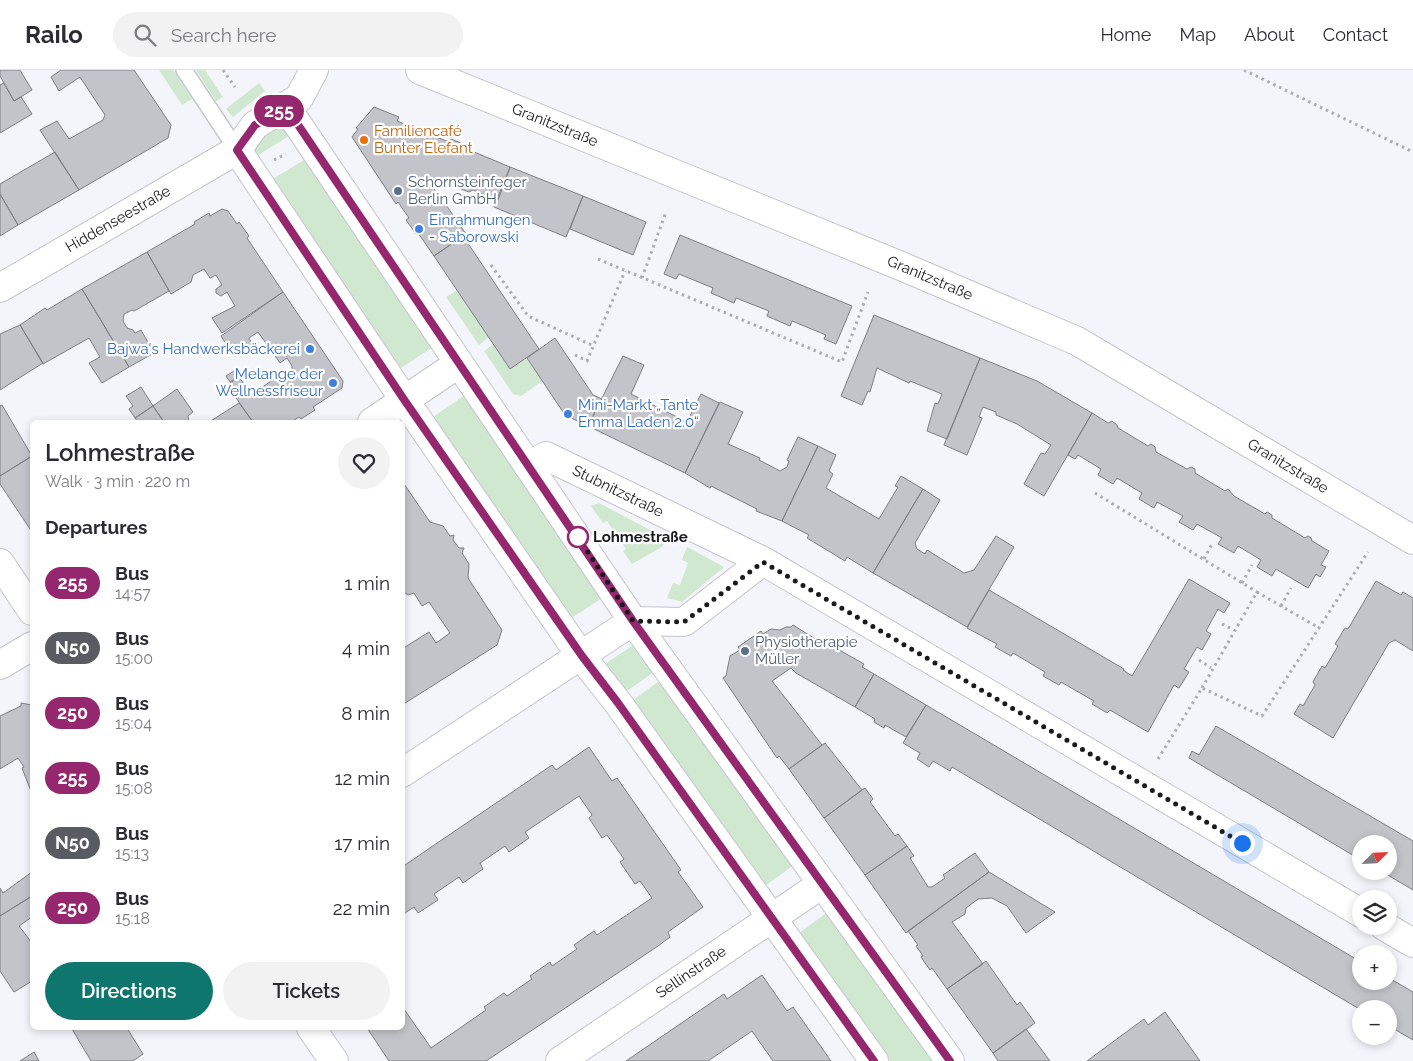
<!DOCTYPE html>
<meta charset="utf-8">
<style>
body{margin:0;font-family:Raleway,sans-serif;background:#f2f2f3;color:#2b2b33;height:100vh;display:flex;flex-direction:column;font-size:19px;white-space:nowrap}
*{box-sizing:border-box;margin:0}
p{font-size:16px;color:#7c7c81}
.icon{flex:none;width:28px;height:28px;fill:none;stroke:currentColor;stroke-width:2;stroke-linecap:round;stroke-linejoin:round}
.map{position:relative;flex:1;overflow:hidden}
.panel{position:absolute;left:30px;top:350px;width:375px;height:610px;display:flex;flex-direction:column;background:#fff;border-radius:8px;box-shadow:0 2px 8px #0003}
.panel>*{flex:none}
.badge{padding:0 10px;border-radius:16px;font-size:18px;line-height:32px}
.needle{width:32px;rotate:66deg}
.fabs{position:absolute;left:1352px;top:765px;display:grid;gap:10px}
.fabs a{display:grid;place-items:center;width:45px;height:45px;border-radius:50%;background:#fff;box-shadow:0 2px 8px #0003;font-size:25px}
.you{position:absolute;width:25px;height:25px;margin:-12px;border:4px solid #fff;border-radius:50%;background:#1a73e8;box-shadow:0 0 0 8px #1a73e833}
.map>.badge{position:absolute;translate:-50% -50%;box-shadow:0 0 0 2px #fff}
h2{padding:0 15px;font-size:19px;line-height:45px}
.round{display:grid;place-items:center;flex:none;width:52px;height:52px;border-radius:26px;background:#f2f2f3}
.overview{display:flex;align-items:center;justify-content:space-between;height:85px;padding:0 15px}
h1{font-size:24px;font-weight:600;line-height:38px}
.cta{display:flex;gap:10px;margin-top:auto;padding:10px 15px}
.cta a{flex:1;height:58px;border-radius:30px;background:#0f766e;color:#fff;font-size:20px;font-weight:600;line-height:58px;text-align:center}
.cta a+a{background:#f2f2f3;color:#2b2b33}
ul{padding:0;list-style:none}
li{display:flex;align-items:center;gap:15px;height:65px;padding:0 15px}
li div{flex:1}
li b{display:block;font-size:19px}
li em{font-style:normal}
li .badge{min-width:55px;font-weight:700;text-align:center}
header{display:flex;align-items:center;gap:30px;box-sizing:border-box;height:70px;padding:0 25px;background:#fff;border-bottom:1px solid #e1e1e2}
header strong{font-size:24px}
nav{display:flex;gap:28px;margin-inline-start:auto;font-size:18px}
.search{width:350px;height:45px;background:#f2f2f3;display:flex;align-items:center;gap:12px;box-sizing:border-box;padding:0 18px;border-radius:28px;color:#7c7c81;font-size:19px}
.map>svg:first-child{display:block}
</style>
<header>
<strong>Railo</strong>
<div class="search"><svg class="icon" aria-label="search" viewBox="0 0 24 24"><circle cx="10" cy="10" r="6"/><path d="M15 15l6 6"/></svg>Search here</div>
<nav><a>Home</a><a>Map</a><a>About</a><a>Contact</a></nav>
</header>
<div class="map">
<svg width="1413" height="991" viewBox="0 0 1413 991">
<rect width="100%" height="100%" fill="#f4f5fb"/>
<path fill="#d0e8cf" d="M159,0H173L192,29L182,35Z
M196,0H205L223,27L216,31Z
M259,13L265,21L233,47L226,39Z
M285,53L292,64L257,86L250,77L253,72Z
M309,87L436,275L401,298L271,110Z
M457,220L489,267L479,275L446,227Z
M494,274L510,299L527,288L542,311L521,326L513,324L484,281Z
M468,323L604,527L568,550L430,349Z
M599,433L665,468L666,472L662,477L632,494L623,481L626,479L607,451L603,453L591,436Z
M687,477L724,497L682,532L667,528L673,513L680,515L688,493L682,490Z
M635,574L654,602L624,623L605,594Z
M662,609L794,795L762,818L629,633Z
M828,842L934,991H890L799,863Z"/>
<path fill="#c2c4c9" stroke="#7d7f84" d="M0,0H20L32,20L14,31L0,6Z
M61,0H134L171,55L168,68L79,120L40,60L57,51L69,69L103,50L105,45L80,7L59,21L51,7Z
M4,13L14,31L21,27L32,44L0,63V15Z
M374,37L399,47L397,51L449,72L451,69L468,76L467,79L510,97L498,130L473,120L469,122L461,119L462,116L443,109H436L431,113L441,132H444L466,164L434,186L418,163L416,164L406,150L409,148L398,132L396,134L352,67L358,59L356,58Z
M55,82L79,120L18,155L0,124V114Z
M510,97L583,126L566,167L494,137Z
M0,124L18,155L0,166Z
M583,126L646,152L633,185L570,159Z
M222,139L228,141L237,154L239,152L249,166L247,168L283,222L222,263L212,248L235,236L227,222L221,226L216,223V219L222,215L216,205L210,208L204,199L193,205L191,212L171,224L147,182L195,154L194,152L209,143L210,146Z
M680,165L852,236L836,274L824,269L826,265L792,251L790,256L767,246L769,241L736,228L734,233L711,223L713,218L679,204L676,209L664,204Z
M463,166L539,279L510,299L434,186Z
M147,182L169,221L134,241L132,240L124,244L123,251L127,258L133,260L135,263L141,260L154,283L129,297L82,219Z
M82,219L129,297L102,313L89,293L100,287L89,268L43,294L20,255L45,238L47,240Z
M283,222L343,311L342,318L313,337L315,340L301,349L299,347L291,352H253L227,315L239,307L254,328L263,321L261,318L277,307L279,309L292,300V296L287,288L280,293L258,262L249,268L252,274L234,286L221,266Z
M874,245L980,288L947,369L927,361L935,333L938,334L942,324L910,311L909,313L877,298L870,322L868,321L862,335L841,326Z
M20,255L43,293L0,320V264Z
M555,268L593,325L602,329L588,356L565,345L527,288Z
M623,286L644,295L631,324L687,352L701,324L719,333L685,403L588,356Z
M980,288L1037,311L1092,343L1044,426L1024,414L1041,383L1045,384L1051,375L1017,354L996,345V342L983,337L979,347L982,348L967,385L944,375Z
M234,301L238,307L230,312L226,306Z
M141,317L153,336L135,348L129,339L133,336L126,326Z
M177,319L193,342L188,346L189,352H164L153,336Z
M720,332L743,342L728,374L760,388L759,390L780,401L787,397L789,391L787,390L798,367L818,376L782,451L756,441L757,439L711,416L710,418L685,403Z
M239,333L253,352H209Z
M2,335L32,386L0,406V336Z
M153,336L164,352H138L135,348Z
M1092,343L1108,353L1112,351L1117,355L1118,358L1148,376L1151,374L1155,377L1156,382L1187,399L1191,397L1195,399V403L1225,421L1228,419L1234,426L1265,444L1267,442L1272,445V448L1305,468L1308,466L1311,468L1312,471L1329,481L1321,495L1326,497L1320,507L1316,504L1308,518L1276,499L1272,506L1257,497L1261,490L1238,476L1234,483L1218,474L1222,468L1197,454L1193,460L1179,452L1183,446L1157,432L1154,438L1139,429L1142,423L1117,408L1113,414L1098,405L1101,399L1078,385L1075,389L1068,385Z
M818,376L836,385L829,401L833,404L826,418L879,449L898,417L895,416L901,406L923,419L873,503L847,487L845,491L807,468L809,465L782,451Z
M32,386V462L0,414V406Z
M402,411L430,452L443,456L450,466L454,465L453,470L459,478H464L462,483L469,494L468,508L502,560L497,575L402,635V579L429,562L436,573L450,563L429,532L422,536L414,523L408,525L402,521Z
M923,419L940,430L915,473L917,479L925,484L927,480L964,503L974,500L996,466L1014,477L967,557L873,503Z
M1189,509L1230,533L1224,543L1218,539L1206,561L1211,564L1202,580L1197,577L1184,599L1189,602L1179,618L1174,615L1148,662L1110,640L1107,643L1092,634L1094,631L1061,612L1059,615L1043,606L1045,602L1013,583L1011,586L995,577L997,574L967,558L989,520L1124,599L1123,600L1132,606Z
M1376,511L1401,525L1403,522L1413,528V581L1395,570L1389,573L1333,668L1294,644L1300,634L1303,636L1315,615L1313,612L1322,596L1325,598L1338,576L1335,574L1345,558L1348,559Z
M793,555L825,575L827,573L864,594L862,597L874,604L855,637L796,603L791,598L772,611L822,675L789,699L779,686L777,688L723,608L726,606L730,586L740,580L738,577L761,561L763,564L771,559L780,560L786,557H791Z
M874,604L926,635L906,667L885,655L884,658L874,652L875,649L855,637Z
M21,633L32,635V724L22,698L24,697L18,688L0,699V646L21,636Z
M926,635L1361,892V911H1389V908L1413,922V970L1389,956V939L1361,940L952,697L950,701L933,691L929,697L917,689L920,683L903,673Z
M1216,656L1413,771V820L1381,801H1389V774H1361V790L1189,688L1192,681L1199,685Z
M825,673L862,720L824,748L789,699Z
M589,677L612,711L617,708L681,800L678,802L703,837L668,862L670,867L658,876L486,991H389L367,958H402V936L431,978L486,940L484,937L504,923L507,926L532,909L530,906L550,892L552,896L577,879L574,875L594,861L597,865L652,828L640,811L635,814L620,792L624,789L607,765L602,768L589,748L592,745L579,726L525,762L529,768L509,782L505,776L480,793L483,799L463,813L459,807L434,824L438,830L418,843L414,837L402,845V797L552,695L556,700Z
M865,718L873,729L870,732L895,766L898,764L907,776L865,805L824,748Z
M907,776L914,786L910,788L928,817H932L945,808L943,805L975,783L989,802L906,863L865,805Z
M32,802V826L0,846V818L3,823Z
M989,802L1055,842L1026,863L1007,836L992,828L978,829L966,838L965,844L952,852L983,894L947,919L932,898L930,900L921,887L923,886L916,876L918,875L908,861Z
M32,826V847L19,856L32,873V911L14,922L0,901V846Z
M986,891L1017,935L1020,932L1035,953L993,983L947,919Z
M762,905L787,941L793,937L831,991H773L752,961L708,991H626L724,924L727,929Z
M1165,942L1200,991H1087L1144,949L1148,955Z
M74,958H127L143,984L133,991H91L72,959Z
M1026,959L1050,991H998L993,983Z
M34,982L39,991H20Z"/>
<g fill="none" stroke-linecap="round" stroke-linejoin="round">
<g stroke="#c4c6cb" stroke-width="18">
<path id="service" d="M184,0L237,80"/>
</g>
<g stroke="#c4c6cb" stroke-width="30">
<path id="minor" d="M0,218L237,80
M372,352L458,294
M528,396L546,386L763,491L1361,843
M0,493L32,541
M0,595L32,576
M402,703L633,551L684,552L763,491
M1384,856L1413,873
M311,958L334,991
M560,991L822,814"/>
</g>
<g stroke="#c4c6cb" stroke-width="30">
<path id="tertiary" d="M314,0L299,28L255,55L237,80L405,331L581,586L618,633L874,991
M286,37L633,551L950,991"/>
</g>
<g stroke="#c4c6cb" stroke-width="30">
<path id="secondary" d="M420,0L901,196L1077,271L1413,470"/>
</g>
<path stroke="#adaeb3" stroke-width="3" stroke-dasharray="2.5 4" stroke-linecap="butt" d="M223,0L235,17
M1244,0L1413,82
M274,90L286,84
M598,189L842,292L868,222
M491,195L528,246L594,276
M642,208L666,142
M575,285L587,291L625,201
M1095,423L1257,522
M1204,489L1213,472
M1242,513L1252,495
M1281,536L1291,518
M1222,554L1234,560
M1199,590L1211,598
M1202,618L1257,522L1319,558
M1158,689L1202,618L1262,646L1368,482"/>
<use href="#service" stroke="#fff" stroke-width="15"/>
<use href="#minor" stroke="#fff" stroke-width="28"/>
<use href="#tertiary" stroke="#fff" stroke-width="28"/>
<use href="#secondary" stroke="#fff" stroke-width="28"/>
</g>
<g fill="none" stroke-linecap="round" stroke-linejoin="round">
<g stroke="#fff" stroke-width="11">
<path id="line" d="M874,991L618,633L582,586L405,331L237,80L255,55L286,37L633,551L950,991"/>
</g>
<use href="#line" stroke="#95276e" stroke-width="8"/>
<path stroke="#191a1c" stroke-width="5" stroke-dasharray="0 9" d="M578,467L633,551L684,552L763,492L1242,773"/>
</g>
<circle fill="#e8710a" stroke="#fff" stroke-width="2" cx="364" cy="70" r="5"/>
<g fill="#5c6f8a" stroke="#fff" stroke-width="2">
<circle cx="398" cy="121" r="5"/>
<circle cx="745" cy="581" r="5"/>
</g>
<g fill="#3f7fe0" stroke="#fff" stroke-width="2">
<circle cx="419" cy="159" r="5"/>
<circle cx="310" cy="279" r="5"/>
<circle cx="333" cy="313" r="5"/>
<circle cx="568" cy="344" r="5"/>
</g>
<circle fill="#fff" stroke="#95276e" stroke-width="2.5" cx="578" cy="467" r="10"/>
<g text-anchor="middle" stroke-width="4.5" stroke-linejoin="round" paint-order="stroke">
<g font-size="15" fill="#191a1c" stroke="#fff">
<text transform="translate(555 55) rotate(22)" y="5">Granitzstraße</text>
<text transform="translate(118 149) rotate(-30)" y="5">Hiddenseestraße</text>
<text transform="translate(930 208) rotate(23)" y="5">Granitzstraße</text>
<text transform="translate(1288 396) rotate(31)" y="5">Granitzstraße</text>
<text transform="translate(618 421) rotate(26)" y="5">Stubnitzstraße</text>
<text transform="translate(691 902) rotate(-34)" y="5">Sellinstraße</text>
</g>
<g font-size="15" fill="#c56008" stroke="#fff" text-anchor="start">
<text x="374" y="66">Familiencafé<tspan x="374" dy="17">Bunter Elefant</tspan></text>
</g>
<g font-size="15" fill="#4e5e75" stroke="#fff" text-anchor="start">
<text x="408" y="117">Schornsteinfeger<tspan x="408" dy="17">Berlin GmbH</tspan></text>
<text x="755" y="577">Physiotherapie<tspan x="755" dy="17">Müller</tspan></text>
</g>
<g font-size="15" fill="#366cbe" stroke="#fff" text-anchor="start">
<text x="429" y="155">Einrahmungen<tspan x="429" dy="17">- Saborowski</tspan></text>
<text x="300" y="284" text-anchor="end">Bajwa's Handwerksbäckerei</text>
<text x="323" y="309" text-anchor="end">Melange der<tspan x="323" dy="17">Wellnessfriseur</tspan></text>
<text x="578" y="340">Mini-Markt „Tante<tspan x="578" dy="17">Emma Laden 2.0“</tspan></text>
</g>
<g font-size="15" font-weight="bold" fill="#191a1c" stroke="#fff" text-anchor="start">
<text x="593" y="472">Lohmestraße</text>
</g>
</g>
</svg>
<div class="fabs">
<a><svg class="needle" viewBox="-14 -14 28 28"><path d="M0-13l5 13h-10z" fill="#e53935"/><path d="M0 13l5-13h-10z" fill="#7c7c81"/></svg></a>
<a><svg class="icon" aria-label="layers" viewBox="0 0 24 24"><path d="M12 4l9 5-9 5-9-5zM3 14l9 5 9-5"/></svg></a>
<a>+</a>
<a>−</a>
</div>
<div class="you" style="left:1242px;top:773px"></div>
<b class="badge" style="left:279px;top:41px;background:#95276e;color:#fff">255</b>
<section class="panel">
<div class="overview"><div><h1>Lohmestraße</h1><p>Walk · 3 min · 220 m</p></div><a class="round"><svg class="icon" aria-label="heart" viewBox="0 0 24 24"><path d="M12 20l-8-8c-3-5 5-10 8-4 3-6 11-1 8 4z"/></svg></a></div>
<h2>Departures</h2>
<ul>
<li><span class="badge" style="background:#95276e;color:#fff">255</span><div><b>Bus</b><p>14:57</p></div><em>1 min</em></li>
<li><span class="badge" style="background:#595b62;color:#fff">N50</span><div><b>Bus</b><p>15:00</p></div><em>4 min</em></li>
<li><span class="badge" style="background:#95276e;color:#fff">250</span><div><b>Bus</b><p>15:04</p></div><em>8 min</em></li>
<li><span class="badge" style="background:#95276e;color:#fff">255</span><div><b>Bus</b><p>15:08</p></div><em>12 min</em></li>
<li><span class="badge" style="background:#595b62;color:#fff">N50</span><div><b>Bus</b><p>15:13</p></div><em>17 min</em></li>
<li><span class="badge" style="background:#95276e;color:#fff">250</span><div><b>Bus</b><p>15:18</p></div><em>22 min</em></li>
</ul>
<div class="cta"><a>Directions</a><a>Tickets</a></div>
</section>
</div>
